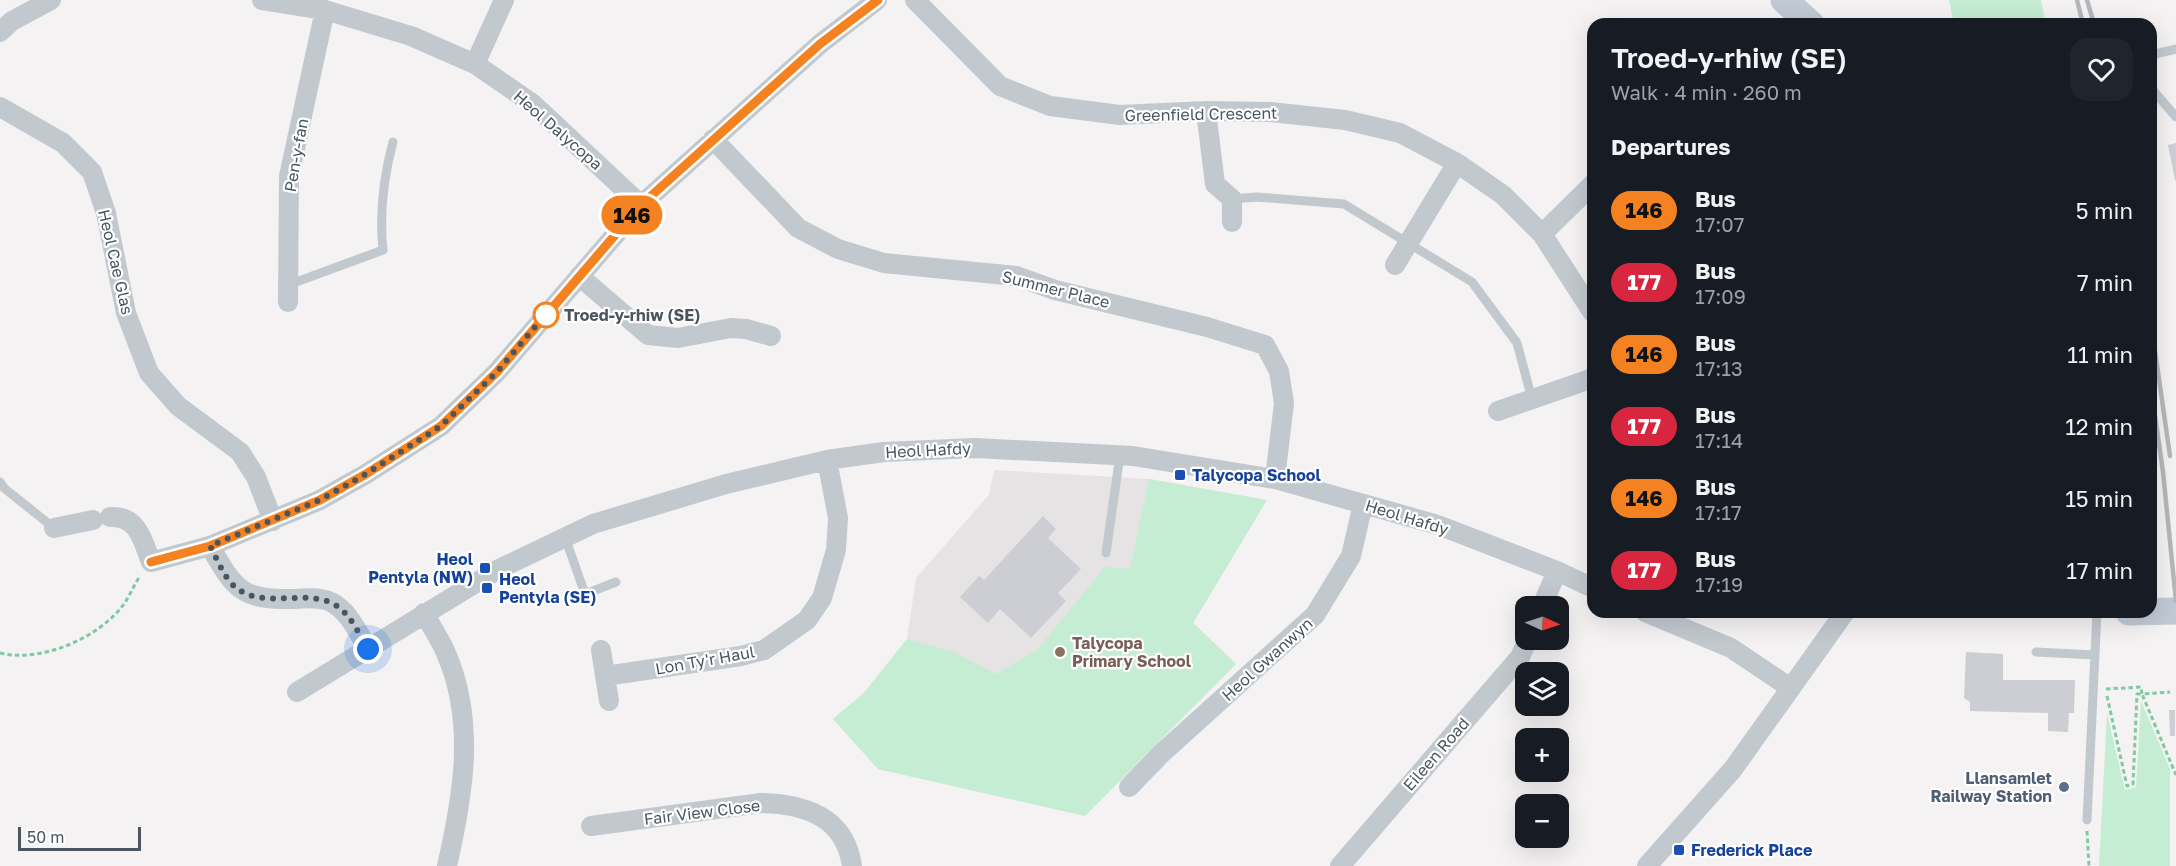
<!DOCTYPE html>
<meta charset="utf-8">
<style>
body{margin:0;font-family:"Golos Text",sans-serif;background:#20242c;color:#f1f3f6;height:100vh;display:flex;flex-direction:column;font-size:22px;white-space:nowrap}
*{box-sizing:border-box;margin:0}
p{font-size:20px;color:#9ea1a6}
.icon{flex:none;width:33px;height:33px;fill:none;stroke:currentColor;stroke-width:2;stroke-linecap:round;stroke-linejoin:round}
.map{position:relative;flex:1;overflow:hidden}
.side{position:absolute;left:1587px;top:18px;width:570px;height:600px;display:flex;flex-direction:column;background:#171b24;border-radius:18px;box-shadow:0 6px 24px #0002}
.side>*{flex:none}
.badge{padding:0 12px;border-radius:20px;font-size:21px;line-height:39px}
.needle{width:39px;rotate:93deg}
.controls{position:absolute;left:1515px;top:596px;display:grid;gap:12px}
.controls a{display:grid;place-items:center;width:54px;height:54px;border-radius:12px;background:#171b24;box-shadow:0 6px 24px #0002;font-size:30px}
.scale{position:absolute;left:18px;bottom:15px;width:123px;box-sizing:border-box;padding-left:6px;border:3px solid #4b555e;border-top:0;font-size:16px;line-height:21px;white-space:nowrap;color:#4b555e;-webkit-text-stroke:4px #fff;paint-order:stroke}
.you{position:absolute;width:30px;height:30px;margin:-15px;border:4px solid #fff;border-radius:50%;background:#1a73e8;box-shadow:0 0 0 9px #1a73e833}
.map>.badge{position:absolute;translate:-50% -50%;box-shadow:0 0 0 3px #fff}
h2{padding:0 24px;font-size:22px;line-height:54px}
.round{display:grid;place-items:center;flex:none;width:63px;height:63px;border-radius:18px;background:#20242c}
.head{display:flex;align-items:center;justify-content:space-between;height:102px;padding:0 24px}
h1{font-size:28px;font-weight:600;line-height:45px}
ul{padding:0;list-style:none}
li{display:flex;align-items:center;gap:18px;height:72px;padding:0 24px}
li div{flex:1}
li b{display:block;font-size:22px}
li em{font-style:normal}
li .badge{min-width:66px;font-weight:700;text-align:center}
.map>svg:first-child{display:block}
</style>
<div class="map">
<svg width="2176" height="866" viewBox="0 0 2176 866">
<rect width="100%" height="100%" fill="#f4f2f2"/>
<path fill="#e5e3e3" d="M994,470L1149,479L1267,500L1193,623L1236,664L1085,816L878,769L833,719L864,693L907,639L916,578L989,495Z"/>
<path fill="#c5edd4" d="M1949,0H2041L2046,24H1954Z
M1149,479L1267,500L1193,623L1236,664L1085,816L878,769L833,719L864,693L907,639L954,652L996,674L1037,650L1105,567L1130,569Z
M2141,701L2170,769V866H2099L2107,713L2125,790L2136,787Z"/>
<path fill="#ccced4" d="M2176,143V180H2175L2168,145Z
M1043,516L1056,529L1048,538L1081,569L1058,593L1066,601L1031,638L1000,609L988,623L960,597L979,576L984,580Z
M1966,652L2003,654V680H2075L2074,713H2069L2068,732L2048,731V713L1970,711V702L1964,698Z
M2169,710H2175V736H2170Z"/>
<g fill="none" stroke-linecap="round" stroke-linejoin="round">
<path stroke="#7fc9a3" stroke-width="3" stroke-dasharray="4.5 3" stroke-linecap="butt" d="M0,653C41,663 99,638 124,604C130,595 134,585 140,576
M2106,689L2141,687L2142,694L2170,692
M2107,696L2127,786L2133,784L2137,694H2142L2176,775
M2087,831L2089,866"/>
<path stroke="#c1c9cf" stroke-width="9" d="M2151,55L2176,49
M2151,88L2176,117
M1232,199L1257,197L1344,204L1472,282L1517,343L1532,399
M288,285L383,250C379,212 383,179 393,142
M0,482L4,488L54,528
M565,537L585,594
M1106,553L1120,455
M570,600L616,582
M2036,652L2095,655
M2087,820L2097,612"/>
<path stroke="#c1c9cf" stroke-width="20" d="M262,0L325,10L411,36L475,64L533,104L641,205
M915,0L1000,86L1050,106L1120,115L1206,111L1270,112L1345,120L1400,133L1457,163L1503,195L1542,234L1593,313
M0,32L12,21L51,0
M475,64L504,0
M0,107L63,143L92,172L106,213L126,313L149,373L178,406L240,452L256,477L273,521
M1206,111L1215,184L1232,199V222
M713,139L798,228L838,249L884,263L1016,276L1055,290L1207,327L1265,345L1279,371L1284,403L1275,479
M1542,234L1593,184
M1395,265L1457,163
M579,276L648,335L678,338L731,328L746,329L771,336
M288,302L289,176L325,10
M1498,411L1593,378
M110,517C138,515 143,541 151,562L210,546L320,500L366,474L441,426L497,372L641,205L820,44L877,0
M54,528L93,520
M210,546C235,590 241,600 295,599C306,598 320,597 331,602C349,611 358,633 368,649
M1542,606L1557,571
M1645,612L1731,648L1789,687
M424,613C431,626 440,639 446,653C476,722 463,796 447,866
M601,650L609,701
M605,676L741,656L764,650L807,620L822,598L836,550L838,518L827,460
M297,692L497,570L593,524L726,484L827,460L884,452L975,448L1133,456L1275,479L1438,525L1557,571L1593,588
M1129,787L1162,753L1315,615L1351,556L1363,504
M591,826L761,803C806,804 845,817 852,866
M1340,866L1520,657L1528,639
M1647,866L1733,769L1845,612"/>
<path stroke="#c1cad4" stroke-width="27" d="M1784,0L1811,24
M2129,612L2176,611"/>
<path stroke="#b5b7bb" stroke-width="4.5" d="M2077,0L2083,24
M2087,0L2094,24
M2151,323L2170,456
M2151,387L2163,472L2176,601"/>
</g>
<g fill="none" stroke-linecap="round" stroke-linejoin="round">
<g stroke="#fff" stroke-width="14">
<path id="line" d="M151,562L210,546L320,500L366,474L441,426L497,372L641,205L820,44L878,0"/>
</g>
<use href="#line" stroke="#f58220" stroke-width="9"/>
<path stroke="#4b555e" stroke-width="6" stroke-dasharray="0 10.8" d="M368,649C360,636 353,620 342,610C311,582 260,616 230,582C222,572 216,557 210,546L320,500L366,474L441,426L497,372L551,308L546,315"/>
</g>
<circle fill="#fff" stroke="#f58220" stroke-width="3" cx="546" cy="315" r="12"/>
<g fill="#1a4fb4" stroke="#fff" stroke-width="2">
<rect x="1174" y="469" width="12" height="12" rx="3"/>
<rect x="479" y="562" width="12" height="12" rx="3"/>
<rect x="481" y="582" width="12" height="12" rx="3"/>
<rect x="1673" y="844" width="12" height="12" rx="3"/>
</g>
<circle fill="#8d6e63" stroke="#fff" stroke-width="2" cx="1060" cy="652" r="6"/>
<circle fill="#5c6f8a" stroke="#fff" stroke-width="2" cx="2064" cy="787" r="6"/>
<g text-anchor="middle" stroke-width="4.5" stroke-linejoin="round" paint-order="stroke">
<g font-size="16" fill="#4b555e" stroke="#fff">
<text transform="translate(1201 114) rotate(-1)" y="6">Greenfield Crescent</text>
<text transform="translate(558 130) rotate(41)" y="6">Heol Dalycopa</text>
<text transform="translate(296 155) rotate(-80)" y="6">Pen-y-fan</text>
<text transform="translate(116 262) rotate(77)" y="6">Heol Cae Glas</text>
<text transform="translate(1056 289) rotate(14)" y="6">Summer Place</text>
<text transform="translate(928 450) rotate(-3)" y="6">Heol Hafdy</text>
<text transform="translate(1407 517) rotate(17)" y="6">Heol Hafdy</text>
<text transform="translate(1267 659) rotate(-42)" y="6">Heol Gwanwyn</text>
<text transform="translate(705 660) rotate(-10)" y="6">Lon Ty'r Haul</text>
<text transform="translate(1436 754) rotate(-49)" y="6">Eileen Road</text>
<text transform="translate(702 812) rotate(-7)" y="6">Fair View Close</text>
</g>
<g font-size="16" font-weight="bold" fill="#4b555e" stroke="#fff" text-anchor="start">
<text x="564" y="321">Troed-y-rhiw (SE)</text>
</g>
<g font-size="16" font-weight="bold" fill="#164399" stroke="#fff" text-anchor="start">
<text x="1192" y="481">Talycopa School</text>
<text x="473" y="565" text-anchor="end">Heol<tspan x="473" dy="18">Pentyla (NW)</tspan></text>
<text x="499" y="585">Heol<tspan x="499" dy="18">Pentyla (SE)</tspan></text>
<text x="1691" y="856">Frederick Place</text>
</g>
<g font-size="16" font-weight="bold" fill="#785e54" stroke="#fff" text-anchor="start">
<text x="1072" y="649">Talycopa<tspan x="1072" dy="18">Primary School</tspan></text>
</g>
<g font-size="16" font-weight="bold" fill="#4e5e75" stroke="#fff" text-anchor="end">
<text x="2052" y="784">Llansamlet<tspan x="2052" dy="18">Railway Station</tspan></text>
</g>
</g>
</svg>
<div class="controls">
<a><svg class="needle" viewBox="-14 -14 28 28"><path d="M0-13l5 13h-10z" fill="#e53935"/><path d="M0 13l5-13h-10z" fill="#9ea1a6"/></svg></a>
<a><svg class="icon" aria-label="layers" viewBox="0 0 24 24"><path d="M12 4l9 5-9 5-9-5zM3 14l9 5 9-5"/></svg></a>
<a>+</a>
<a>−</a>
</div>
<div class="scale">50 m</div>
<div class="you" style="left:368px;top:649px"></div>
<b class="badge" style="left:632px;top:215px;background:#f58220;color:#111">146</b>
<section class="side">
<div class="head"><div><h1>Troed-y-rhiw (SE)</h1><p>Walk · 4 min · 260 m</p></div><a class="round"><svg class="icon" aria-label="heart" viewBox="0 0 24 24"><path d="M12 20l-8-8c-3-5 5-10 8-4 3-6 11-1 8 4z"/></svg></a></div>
<h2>Departures</h2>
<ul>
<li><span class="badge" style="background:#f58220;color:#111">146</span><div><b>Bus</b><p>17:07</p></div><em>5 min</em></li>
<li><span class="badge" style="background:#d7263d;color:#fff">177</span><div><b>Bus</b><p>17:09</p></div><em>7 min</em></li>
<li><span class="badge" style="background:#f58220;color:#111">146</span><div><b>Bus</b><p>17:13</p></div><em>11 min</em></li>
<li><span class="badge" style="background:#d7263d;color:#fff">177</span><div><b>Bus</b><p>17:14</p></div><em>12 min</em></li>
<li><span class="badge" style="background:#f58220;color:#111">146</span><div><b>Bus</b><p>17:17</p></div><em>15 min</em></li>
<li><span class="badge" style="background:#d7263d;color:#fff">177</span><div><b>Bus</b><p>17:19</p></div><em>17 min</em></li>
</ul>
</section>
</div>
